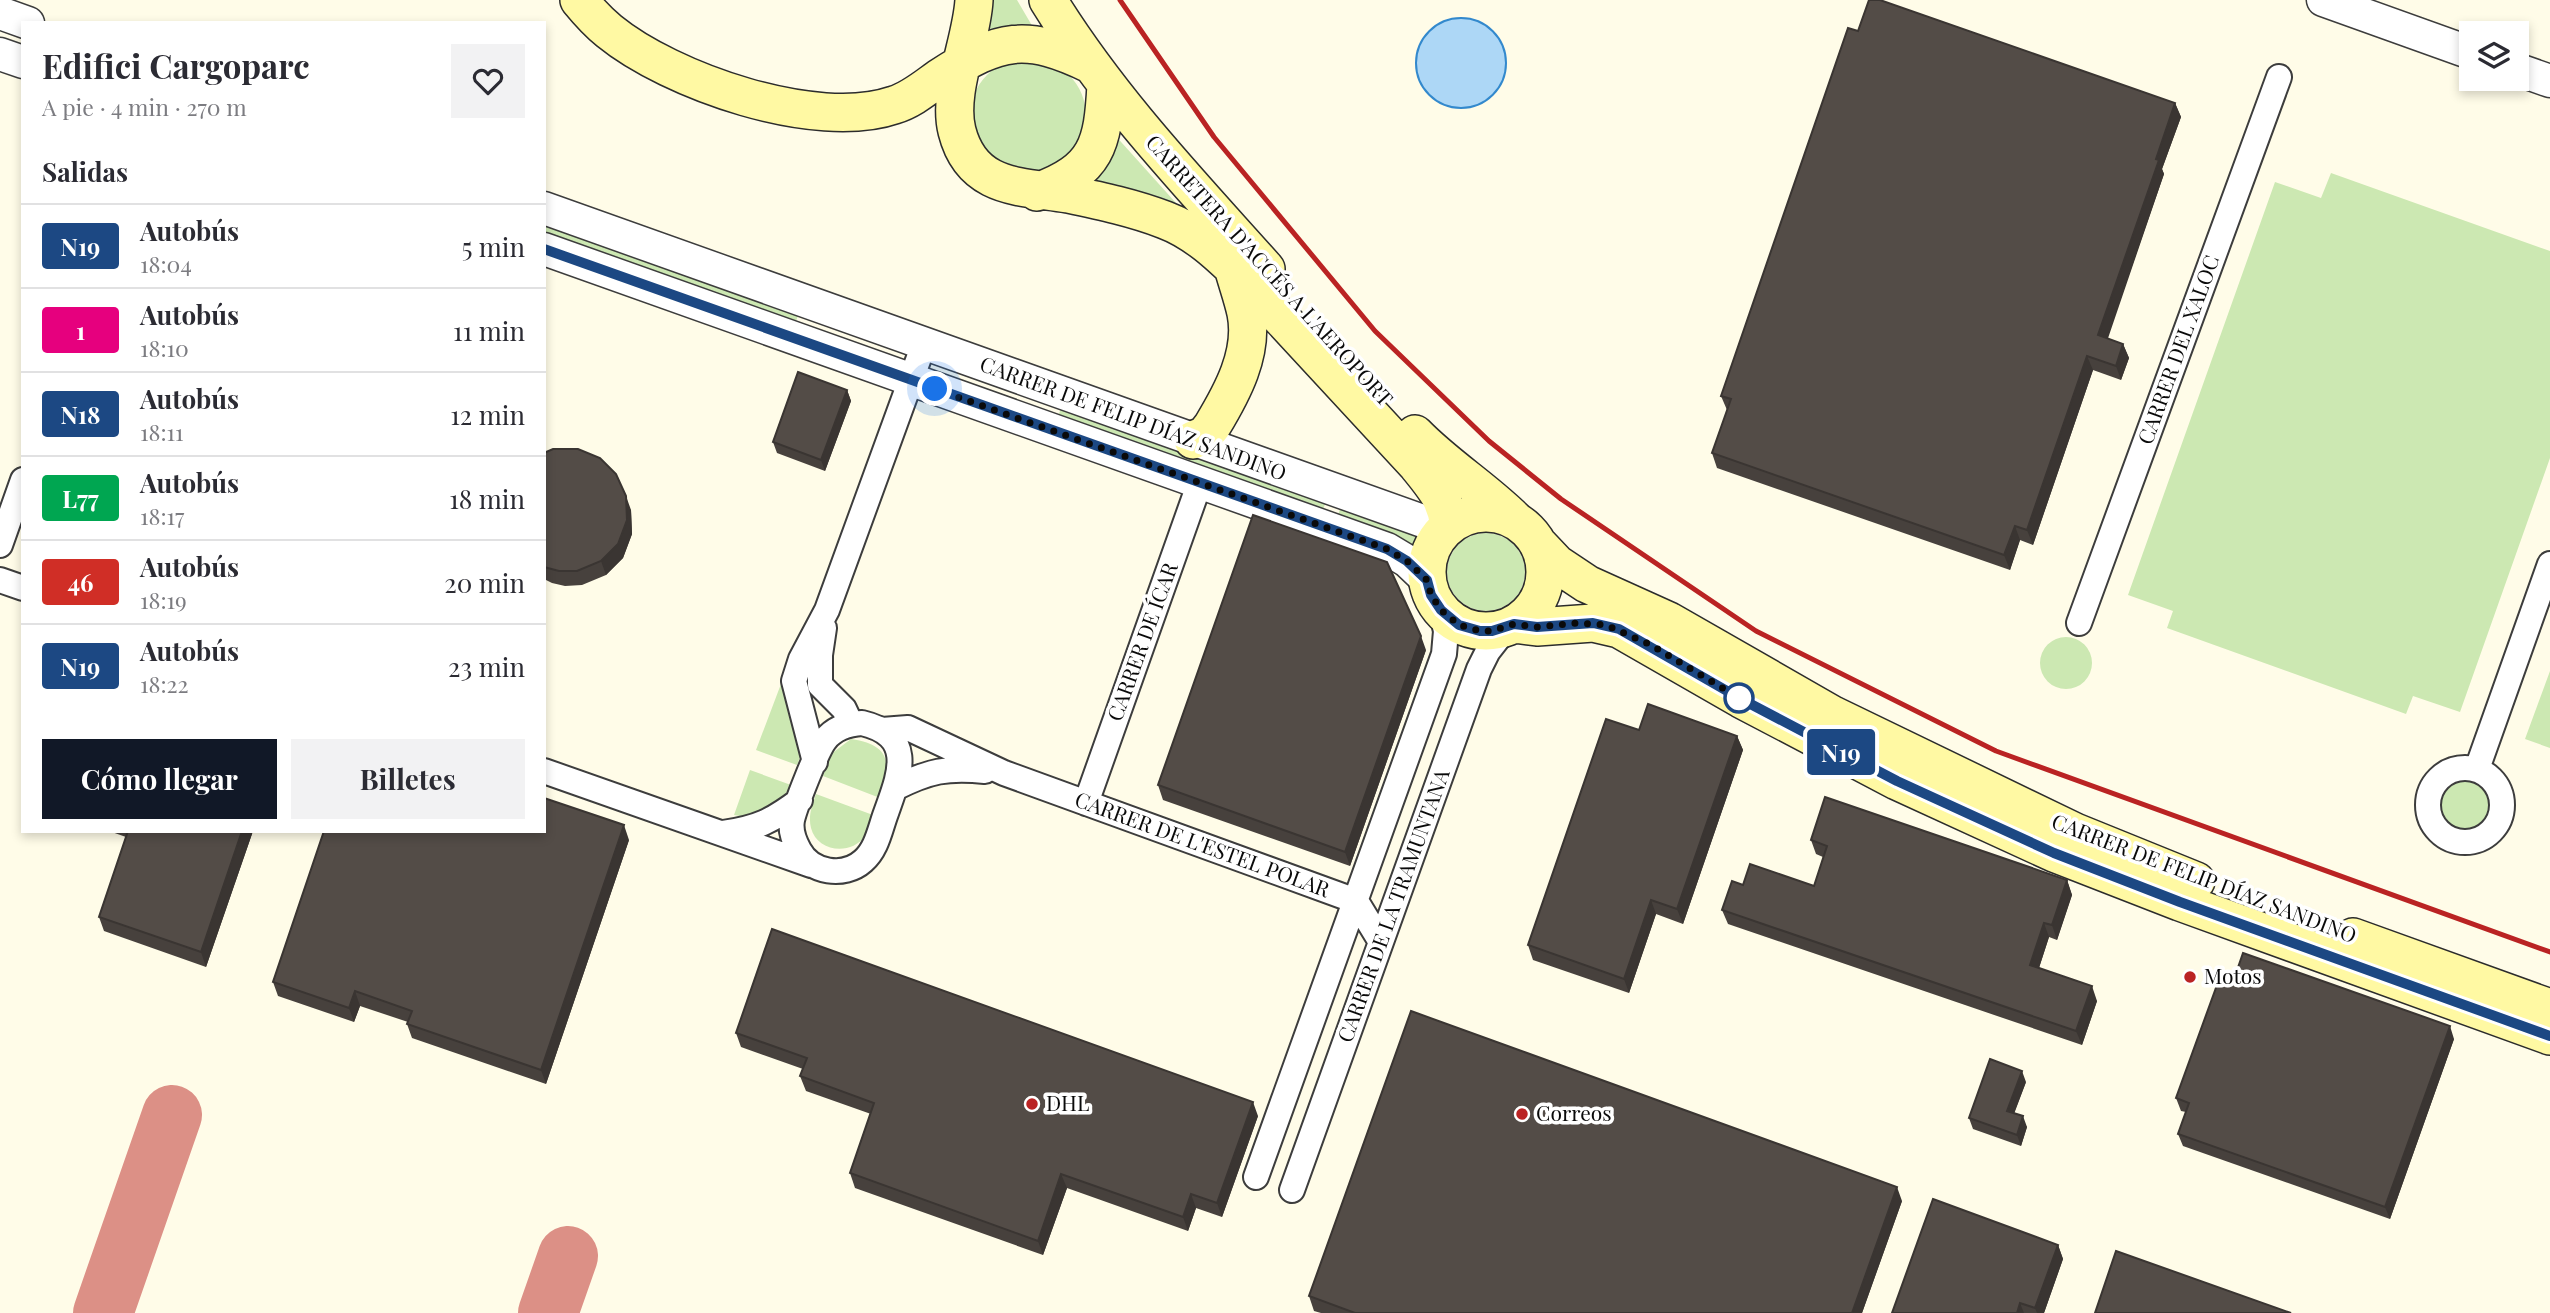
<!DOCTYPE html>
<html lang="es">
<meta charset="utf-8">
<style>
body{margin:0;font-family:"Playfair Display",serif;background:#f2f2f3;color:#2b2b33;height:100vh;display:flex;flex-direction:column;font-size:26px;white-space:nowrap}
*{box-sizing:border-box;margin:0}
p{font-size:23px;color:#7c7c81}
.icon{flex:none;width:38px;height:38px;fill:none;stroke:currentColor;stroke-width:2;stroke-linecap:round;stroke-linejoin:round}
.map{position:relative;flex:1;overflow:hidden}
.side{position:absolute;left:21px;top:21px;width:525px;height:812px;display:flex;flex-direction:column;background:#fff;border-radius:0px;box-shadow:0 4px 10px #0003}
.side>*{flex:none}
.badge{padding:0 14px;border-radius:5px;font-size:24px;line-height:46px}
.fabs{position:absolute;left:2459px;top:21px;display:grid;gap:14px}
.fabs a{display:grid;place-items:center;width:70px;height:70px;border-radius:0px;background:#fff;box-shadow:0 4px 10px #0003;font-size:35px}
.you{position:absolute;width:35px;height:35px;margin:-18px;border:5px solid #fff;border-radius:50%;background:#1a73e8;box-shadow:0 0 0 10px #1a73e833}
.map>.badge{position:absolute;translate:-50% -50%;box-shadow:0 0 0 4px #fff}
h2{padding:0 21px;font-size:26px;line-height:63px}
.round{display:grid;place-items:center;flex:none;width:74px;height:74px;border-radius:0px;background:#f2f2f3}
.head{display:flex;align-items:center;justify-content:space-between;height:119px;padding:0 21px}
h1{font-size:33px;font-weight:700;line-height:52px}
.primary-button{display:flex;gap:14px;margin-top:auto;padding:14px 21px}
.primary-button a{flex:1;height:80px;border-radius:0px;background:#111827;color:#fff;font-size:28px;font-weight:700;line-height:80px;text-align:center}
.primary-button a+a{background:#f2f2f3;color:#2b2b33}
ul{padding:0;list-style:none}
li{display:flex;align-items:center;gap:21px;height:84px;padding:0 21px;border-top:2px solid #e1e1e2}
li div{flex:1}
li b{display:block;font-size:26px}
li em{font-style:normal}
li .badge{min-width:77px;font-weight:700;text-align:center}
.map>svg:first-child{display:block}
</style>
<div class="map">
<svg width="2550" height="1313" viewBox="0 0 2550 1313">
<rect width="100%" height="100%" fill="#fffce8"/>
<path fill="#cce8b2" d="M990,0H1017L1034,29L989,34Z
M970 116a58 58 0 1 1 116 0a58 58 0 1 1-116 0Z
M1113,133L1194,223L1086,184Z
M2331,173L2550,251V458L2460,712L2413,696L2406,714L2167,628L2173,611L2128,595L2275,182L2321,198Z
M544,222L799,313L795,324L544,234Z
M1062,406L1326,501L1322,513L1058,416Z
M1341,506L1420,536L1416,543L1413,545L1337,518Z
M1447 572a39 39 0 1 1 78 0a39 39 0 1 1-78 0Z
M2040 663a26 26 0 1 1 52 0a26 26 0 1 1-52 0Z
M2550,671V748L2525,739Z
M784,676L803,750L797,765L756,750Z
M851,739C892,745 891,764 880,798L823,776L831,754Z
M750,770L791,785C779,806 760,821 734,815Z
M2438 805a26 26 0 1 1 52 0a26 26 0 1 1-52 0Z
M816,794L873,815C871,821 869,831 865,836C851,856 817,852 811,828C808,816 812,805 816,794Z"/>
<path fill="#add7f6" stroke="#3389cd" stroke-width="2" d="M1416 63a45 45 0 1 1 90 0a45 45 0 1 1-90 0Z"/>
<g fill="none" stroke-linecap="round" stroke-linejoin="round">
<path stroke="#dc9086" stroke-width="60" d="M103,1313L172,1115
M548,1313L568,1256"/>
<g stroke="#3d3d3d" stroke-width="28">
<path id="minor" d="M0,545L23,480
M0,580L23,588
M2079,623L2279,77
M824,628L820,655V685L844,709L851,724
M862,723C917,736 899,776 886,813C880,829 877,849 863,861C844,878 811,873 799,850C794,841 790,831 792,820C795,807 817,750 825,740C834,728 847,724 862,723Z
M882,730L908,728L1004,773L1356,901L1381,942
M815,762L794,681L801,659L827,610L924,344
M2428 805a37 37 0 1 1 74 0a37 37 0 1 1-74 0Z
M2477,769L2550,564
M544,771L811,865
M895,788C929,771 947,767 985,771
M1086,803L1200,482
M723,833C758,828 772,821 800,800
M1256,1177L1444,654L1446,631L1441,610
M1292,1190L1479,669L1488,651L1506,628"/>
</g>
<g stroke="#3d3d3d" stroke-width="35">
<path id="tertiary" d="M2323,0L2471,53
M0,13L28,23
M0,54L23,62
M2516,69L2550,81
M544,208L1445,529
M544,249L1387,549L1407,561L1427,580"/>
</g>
<g stroke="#2c2c2c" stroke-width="40">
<path id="secondary" d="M579,0C588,11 598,22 609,31C670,81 816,132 894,105C911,100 925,88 939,78C1000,38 1026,33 1092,65
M974,0C972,40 947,92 957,131C972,190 1021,186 1068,194C1101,201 1134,208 1165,220C1197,232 1222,257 1246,280L1417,465C1434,486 1445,498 1449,525
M1048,0C1109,99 1189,183 1266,269
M1037,192C1097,170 1103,145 1106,84
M1415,434C1446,466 1484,489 1515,520
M1193,440L1205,435L1212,426C1232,393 1254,353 1246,313C1243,299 1238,285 1234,271
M1427 572a59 59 0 1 1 118 0a59 59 0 1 1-118 0Z
M1539,545L1557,564L1587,584L1669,621L1833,715L2075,832L2196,881
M1514,624L1537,627L1593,623L1619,629L1741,699L1897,781L2054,853L2180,902L2550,1036
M2353,937L2550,1008"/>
</g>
<use href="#minor" stroke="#fff" stroke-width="24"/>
<use href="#tertiary" stroke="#fff" stroke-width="32"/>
<use href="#secondary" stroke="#fff9a3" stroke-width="37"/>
<path stroke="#ba2323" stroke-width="5" d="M1120,0L1214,137L1375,331L1489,441L1561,499L1756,631L1996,751L2550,952"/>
</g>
<path fill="#47413d" d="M1858,31L2175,103L2181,117L2162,169L2164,174L2107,338L2123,344L2129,358L2121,380L2093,370L2033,545L2020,540L2010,570L1717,468L1712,453L1727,410L1721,396Z
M847,390L851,401L825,471L777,453L773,442Z
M544,453L631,510L632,534L623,558L606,575L582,585L565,586L552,583L544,579Z
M1426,650L1350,866L1163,800L1158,785Z
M1639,730L1737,736L1743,750L1683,924L1656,914L1629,993L1533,960L1528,945Z
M109,831H253L206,967L104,931L99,917L126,837Z
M629,840L546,1084L412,1038L407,1024L408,1022L360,1006L354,1022L278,996L273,982Z
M1811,840L2067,880L2072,895L2057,940L2049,937L2039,968L2097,1001L2082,1045L1728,924L1722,910L1743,885L1814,886L1823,857L1816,854Z
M2234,979L2454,1039L2390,1219L2183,1146L2178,1134L2186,1112L2181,1111L2176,1098Z
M736,1033L1258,1116L1222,1217L1196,1208L1188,1231L1067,1188L1043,1255L855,1188L850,1173L871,1114L806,1091L800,1076L803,1069L741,1047Z
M2026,1082L2014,1113L2027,1127L2021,1146L1973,1129L1969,1118Z
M1902,1201L1862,1313H1321L1314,1311L1309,1296Z
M2058,1245L2063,1259L2044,1313H1892Z"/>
<path fill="#3a3532" d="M2175,103L2181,117L2162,169L2164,174L2104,350L2098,335L2156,159Z
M2123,344L2129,358L2121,380L2116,366Z
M2087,356L2093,370L2033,545L2027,530Z
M847,390L851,401L825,471L821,460Z
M626,496L631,510L632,534L623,558L606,575L601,561Z
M2015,526L2020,540L2010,570L2004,555Z
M1421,636L1426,650L1350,866L1345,852Z
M1737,736L1743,750L1683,924L1677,909Z
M624,825L629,840L546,1084L541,1070Z
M242,831H253L206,967L201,952Z
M2067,880L2072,895L2057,940L2052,925Z
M1651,900L1656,914L1629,993L1624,979Z
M2044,923L2049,937L2035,980L2030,965Z
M2092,986L2097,1001L2082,1045L2076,1031Z
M355,991L360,1006L354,1022L349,1008Z
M2450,1026L2454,1039L2390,1219L2385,1207Z
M2022,1071L2026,1082L2011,1122L2007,1111Z
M1253,1102L1258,1116L1222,1217L1217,1203Z
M2023,1116L2027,1127L2021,1146L2017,1135Z
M1061,1174L1067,1188L1043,1255L1038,1241Z
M1897,1187L1902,1201L1862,1313H1852Z
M1191,1194L1196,1208L1188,1231L1183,1217Z
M2058,1245L2063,1259L2044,1313H2037L2035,1308Z
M2020,1303L2024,1313H2017Z"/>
<path fill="#534c47" stroke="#3a3532" stroke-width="2" d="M1869,0H1880L2175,103L2156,159L2159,160L2098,335L2123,344L2116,366L2087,356L2027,530L2015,526L2004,555L1712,453L1731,399L1721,396L1848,28L1858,31Z
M798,372L847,390L821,460L773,442Z
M553,449H578L600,458L616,474L626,496L627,520L618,544L601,561L577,571H559L544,567V453Z
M1253,515L1387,562L1421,636L1345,852L1158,785Z
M1648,704L1737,736L1677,909L1651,900L1624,979L1528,945L1606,719L1639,730Z
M1825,797L2067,880L2052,925L2044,923L2030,965L2092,986L2076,1031L1722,910L1732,881L1743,885L1750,864L1814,886L1827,846L1811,840Z
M544,798L624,825L541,1070L407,1024L412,1011L355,991L349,1008L273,982L324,831H544Z
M128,831H242L201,952L99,917Z
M772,929L1253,1102L1217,1203L1191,1194L1183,1217L1061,1174L1038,1241L850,1173L874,1103L800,1076L807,1058L736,1033Z
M2243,953L2450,1026L2385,1207L2178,1134L2189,1103L2176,1098L2221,974L2234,979Z
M1411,1011L1897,1187L1852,1313H1355L1309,1296Z
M1990,1059L2022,1071L2007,1111L2023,1116L2017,1135L1969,1118Z
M1933,1199L2058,1245L2035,1308L2020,1303L2017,1313H1892Z
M2116,1251L2291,1313H2095Z"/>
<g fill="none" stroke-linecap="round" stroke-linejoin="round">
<g stroke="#fff" stroke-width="16">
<path id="line" d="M544,249L1387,549L1407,561L1427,580L1431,595L1441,610L1459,625L1480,631H1492L1514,624L1537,627L1593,623L1619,629L1741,699L1897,781L2054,853L2180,902L2550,1036"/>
</g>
<use href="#line" stroke="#1c4883" stroke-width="10"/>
<path stroke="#0a0a0a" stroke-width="7" stroke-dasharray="0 12.6" d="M935,389L1387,549L1407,561L1427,580L1431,595L1441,610L1459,625L1480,631H1492L1514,624L1537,627L1578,623L1606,625L1651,645L1741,699L1739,698"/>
</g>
<circle fill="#fff" stroke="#1c4883" stroke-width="3.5" cx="1739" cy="698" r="14"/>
<g fill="#ba2323" stroke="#fff" stroke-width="2.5">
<circle cx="2190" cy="977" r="7"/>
<circle cx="1032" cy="1104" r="7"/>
<circle cx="1522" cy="1114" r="7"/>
</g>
<g text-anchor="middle" stroke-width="7" stroke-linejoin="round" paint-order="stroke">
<g font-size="21" fill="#0a0a0a" stroke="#fff">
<text transform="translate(1269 271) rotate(48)" y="7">CARRETERA D'ACCÉS A L'AEROPORT</text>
<text transform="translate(2179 350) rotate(-70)" y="7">CARRER DEL XALOC</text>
<text transform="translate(1133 419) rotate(20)" y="7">CARRER DE FELIP DÍAZ SANDINO</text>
<text transform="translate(1143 642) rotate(-70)" y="7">CARRER DE ÍCAR</text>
<text transform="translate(1202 845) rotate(20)" y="7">CARRER DE L'ESTEL POLAR</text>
<text transform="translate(2204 879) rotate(21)" y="7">CARRER DE FELIP DÍAZ SANDINO</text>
<text transform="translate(1394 906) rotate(-70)" y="7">CARRER DE LA TRAMUNTANA</text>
</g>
<g font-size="21" fill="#0a0a0a" stroke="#fff" text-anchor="start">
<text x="2204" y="984">Motos</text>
<text x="1046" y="1111">DHL</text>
<text x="1536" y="1121">Correos</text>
</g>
</g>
</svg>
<div class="fabs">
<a><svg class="icon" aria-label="layers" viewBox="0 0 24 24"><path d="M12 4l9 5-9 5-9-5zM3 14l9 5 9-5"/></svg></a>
</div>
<div class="you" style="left:935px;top:389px"></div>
<b class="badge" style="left:1841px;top:752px;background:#1c4883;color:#fff">N19</b>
<section class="side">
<div class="head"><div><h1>Edifici Cargoparc</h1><p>A pie · 4 min · 270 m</p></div><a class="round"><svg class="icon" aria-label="heart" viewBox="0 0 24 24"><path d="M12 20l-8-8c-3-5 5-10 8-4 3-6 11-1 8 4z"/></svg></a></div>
<h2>Salidas</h2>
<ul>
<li><span class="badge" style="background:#1c4883;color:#fff">N19</span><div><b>Autobús</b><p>18:04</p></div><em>5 min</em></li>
<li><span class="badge" style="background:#e6007e;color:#fff">1</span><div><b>Autobús</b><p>18:10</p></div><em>11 min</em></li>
<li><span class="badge" style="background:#1c4883;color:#fff">N18</span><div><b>Autobús</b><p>18:11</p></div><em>12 min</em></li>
<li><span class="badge" style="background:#00a651;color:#fff">L77</span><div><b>Autobús</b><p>18:17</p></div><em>18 min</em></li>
<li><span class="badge" style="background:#d02e26;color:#fff">46</span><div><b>Autobús</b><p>18:19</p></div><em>20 min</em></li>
<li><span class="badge" style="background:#1c4883;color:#fff">N19</span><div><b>Autobús</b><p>18:22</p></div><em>23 min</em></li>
</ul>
<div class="primary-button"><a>Cómo llegar</a><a>Billetes</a></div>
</section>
</div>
